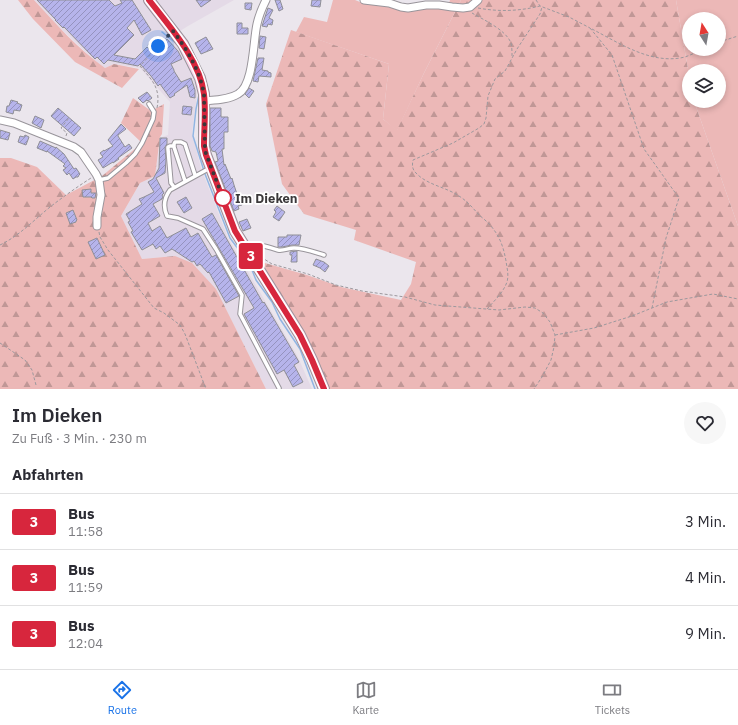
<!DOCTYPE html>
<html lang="de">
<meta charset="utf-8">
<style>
body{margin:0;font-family:"IBM Plex Sans",sans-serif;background:#f7f7f7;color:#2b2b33;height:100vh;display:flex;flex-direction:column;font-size:15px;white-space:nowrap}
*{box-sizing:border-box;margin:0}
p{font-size:13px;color:#7c7c81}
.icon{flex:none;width:22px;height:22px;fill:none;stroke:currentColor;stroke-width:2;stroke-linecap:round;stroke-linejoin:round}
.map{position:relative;height:389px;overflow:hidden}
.side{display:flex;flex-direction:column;background:#fff;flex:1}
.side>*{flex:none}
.badge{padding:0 8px;border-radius:3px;font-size:14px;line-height:26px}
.needle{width:26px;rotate:349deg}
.tools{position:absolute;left:682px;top:12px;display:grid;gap:8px}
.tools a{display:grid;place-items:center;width:44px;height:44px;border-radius:50%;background:#fff;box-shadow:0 2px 6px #0003;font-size:20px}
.you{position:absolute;width:20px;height:20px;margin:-10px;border:3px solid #fff;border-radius:50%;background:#1a73e8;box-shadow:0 0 0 6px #1a73e833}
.map>.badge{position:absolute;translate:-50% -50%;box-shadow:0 0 0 2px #fff}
h2{padding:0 12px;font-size:15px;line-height:36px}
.round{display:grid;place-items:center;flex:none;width:42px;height:42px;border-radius:21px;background:#f7f7f7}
.headline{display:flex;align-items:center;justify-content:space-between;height:68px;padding:0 12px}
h1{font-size:19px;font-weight:600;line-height:30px}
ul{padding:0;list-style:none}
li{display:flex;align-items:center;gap:12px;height:56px;padding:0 12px;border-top:1px solid #e1e1e2}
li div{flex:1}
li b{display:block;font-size:15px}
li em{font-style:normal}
li .badge{min-width:44px;font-weight:700;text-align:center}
.tabs{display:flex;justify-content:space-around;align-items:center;height:56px;border-top:1px solid #e1e1e2;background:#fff;font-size:11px;color:#7c7c81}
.tabs a{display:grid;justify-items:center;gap:2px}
.tabs .active{color:#1a73e8}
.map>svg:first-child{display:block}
</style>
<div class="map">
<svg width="738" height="389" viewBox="0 0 738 389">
<defs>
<pattern id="forest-firs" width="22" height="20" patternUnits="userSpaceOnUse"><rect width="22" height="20" fill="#ecb8b7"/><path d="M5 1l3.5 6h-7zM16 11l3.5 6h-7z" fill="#c09796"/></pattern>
<pattern id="building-hatch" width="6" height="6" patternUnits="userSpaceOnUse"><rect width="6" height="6" fill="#b6b4eb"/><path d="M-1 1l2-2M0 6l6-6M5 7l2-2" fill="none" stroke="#9593bf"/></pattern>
</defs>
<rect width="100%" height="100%" fill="#ebe6ed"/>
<path fill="#e4dae7" d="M34,0H234L188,26L172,36L191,70L196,86L197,95L192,133L201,168L228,238L297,355L312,389H266L216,289L175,256L142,259L121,216L140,183L155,176L160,140L162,137L168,135L170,102L140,68L114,64L105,68L94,60L58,26Z"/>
<path fill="#ecb8b7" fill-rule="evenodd" d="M333,0H355L360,2L388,7L447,9L450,0H461L424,73L397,131L383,119L389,64L296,32L304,17L327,22Z
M676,0H738V226L694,101H719V71H689V75ZM689,19H719V49H689Z"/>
<path fill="url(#forest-firs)" d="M18,0H34C56,24 78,49 105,68L114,64L139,69L122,88L75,62L33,19Z
M461,0H676L689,75V101H694L738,226V389H327L258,261L307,275L341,287L401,300L411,284L416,262L354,240L356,230L304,214L282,184L266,104L291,30L389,64L383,119L397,130L424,73Z
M133,98L151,111L164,104L162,134L160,137L155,176L140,183L121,216L142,259L175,256L192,263L216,289L266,389H0V158H11L37,167L66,195L102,176L142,143L121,123Z"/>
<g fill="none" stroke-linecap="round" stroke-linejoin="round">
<path stroke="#91b5e3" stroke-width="1.5" d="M162,32L178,45
M199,92V95L196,109L193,136L205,174L230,238L250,265L256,280L272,302L280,319L300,349L315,389"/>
</g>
<path fill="url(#building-hatch)" stroke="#8f8f96" d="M37,0H109L115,6L122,3L120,0H132L151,30L142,35L134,20L127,28L134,35L114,55L135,59L147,47L151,51L148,45L153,39L161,46L167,39L178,51L182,59L171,64L174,70V71L181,82L191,78L195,90V98L190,97L187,85L174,94L175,95L170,98L160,84L158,86L151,76L140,64L138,66L108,60L104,64L97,57L95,59L64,27L63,28L55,20H56Z
M196,0H211L201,7Z
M275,0H280L283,9L279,11Z
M312,0H321L320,7L311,6Z
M245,3H252L251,10L245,9Z
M268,8L273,10L269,18L273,20L272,25L268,24L267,27L262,26Z
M237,23H242V28H248V34H237Z
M260,36L266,37L264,49L259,48Z
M206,37L213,49L201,54L195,43Z
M258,58H264L262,70L268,71V72L271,73V77L259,76L258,82L253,81Z
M249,88L254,91L249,98L245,94Z
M147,92L152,98L148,101L147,100L143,103L138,98Z
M11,100L18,102L17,103L22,105L20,111L14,110L13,114L6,112L7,106H9Z
M183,106L192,107L191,115L182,114Z
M58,108L81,128L74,136L51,116Z
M210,108H221V117H228V132H224V149H222L224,165L225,164L231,179L232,178L234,185L237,194L238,193L242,205L238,206L239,209L234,211L215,162L218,161L216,152L212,151L210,146Z
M35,116L44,120L41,128L32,123Z
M121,124L126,129L118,135V136L125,147L129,144L132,148L118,158L119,159L113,163V162L103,168L98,160L103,157L100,153L104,150V151L113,146L108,140Z
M0,130L10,133L8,140L0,138Z
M25,135L29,137L26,145L18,142L20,136L24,137Z
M160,138H167V144L165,147L166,160L165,173L156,178L164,193L162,195L163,197L162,199L153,204L160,216L148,223L152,231L160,226L167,238L186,228L191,237L198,233L212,257L216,255L239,296L226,303L209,272L208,273L200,264L197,266L194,261L192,262L172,249L165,253L160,246L156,249L153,244L142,250L131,232L133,231L128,222L130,221L126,214L142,204L139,199L144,197L154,192L148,182L153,179L159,168Z
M40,141L56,148V147L64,154L74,169L76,168L80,174L79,175L78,177H76L73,179L69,173L67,175L63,170L66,168L63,166L65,164L47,151V152L37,148Z
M91,189V193H96L95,198H92L91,197H83L82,190Z
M186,197L192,208L184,213L177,202Z
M277,206L285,212L279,221L273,217L276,212L274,210Z
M73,210L77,220L76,221V222L70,224L66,213Z
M212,213L263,303L264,302L299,362L294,365L303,382L293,387L284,370L277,374L244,314L254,308L202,219Z
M247,219L251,228L243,231L239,222Z
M287,235H301L299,245H292L282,247H278V237H287Z
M97,238L105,255L96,259L88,242Z
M297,251V262H291L292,255H290V252Z
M316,259L324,262L329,266L325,272L320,268L313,265Z"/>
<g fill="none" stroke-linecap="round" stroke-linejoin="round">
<g stroke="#99959b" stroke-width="5.5">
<path id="lane" d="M174,146H170L168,147V149L171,183L174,187
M210,168L170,190C164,198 163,207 167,216L178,218L203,229L216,249L242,295L240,314L279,388
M99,180L108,178L126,163L135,154L142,143L153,119L154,112L149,104
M185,181L174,147V144L175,142H181L185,144L195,175
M248,250C261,242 266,247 278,250C284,251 288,248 294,248C304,248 314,252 324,255"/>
</g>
<g stroke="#99959b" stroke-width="9">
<path id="street" d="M364,0L389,3L401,7L408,8L426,5H439L452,7L463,8L470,7L478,0
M204,101C215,100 228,100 238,94C254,85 253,41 257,24C259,15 262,8 266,0
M0,120L14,123L74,147L81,152L96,174L99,180L101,195L97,217V226"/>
</g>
<g stroke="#99959b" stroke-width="12">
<path id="secondary" d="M149,0L183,44L200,78L204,94V147L206,155L235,231L300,335L312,360L324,389"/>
</g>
<path stroke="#9c989d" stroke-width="1" stroke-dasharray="3 2" stroke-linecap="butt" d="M536,0L540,6L569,17L590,28
M478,8C499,12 520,11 540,6
M472,13C484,20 506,30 511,43C512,47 512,52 512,56
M590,28L612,55L644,149L679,198L666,238L652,308
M592,29C619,43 649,63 680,58C688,57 696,52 703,49
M719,42L738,36
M157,108C161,88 152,80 140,66L167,37
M66,136L67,133L61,128L69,118
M99,232L100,237L108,250L154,308L164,313L180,325L185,334L206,389
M0,245C19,236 34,220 50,207C63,197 77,187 91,178
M261,257L272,264L308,274L336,285L362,291L405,297L435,305L499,310L525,307L535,308L543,313L550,322L555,335L554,347L551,360L542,377L534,389
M487,309C494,301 503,293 507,282C509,275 507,268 506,261C504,250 501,239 494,230C490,224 484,219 479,215C473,208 467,201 459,196C446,187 427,185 416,173C412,169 412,165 413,160L453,143L479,128L484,124L486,118L488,96L495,79L505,71L517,49L540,14L542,7
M555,335L594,328L632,316L667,302L713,294L738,299
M0,343L25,360L32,370L36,385"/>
<use href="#lane" stroke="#fff" stroke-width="3.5"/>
<use href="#street" stroke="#fff" stroke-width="7"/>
<use href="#secondary" stroke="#f9d4e9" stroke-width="10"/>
</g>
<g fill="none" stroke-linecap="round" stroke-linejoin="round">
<g stroke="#fff" stroke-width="9">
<path id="line" d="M149,0C169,26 200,60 204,94C206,111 204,129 204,146L206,155L235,231L300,335L312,360L324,389"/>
</g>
<use href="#line" stroke="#d7263d" stroke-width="6"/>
<path stroke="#3a383a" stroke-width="4" stroke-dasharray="0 7.2" d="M158,46L173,31C187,49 200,71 204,94L205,151L223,198"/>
</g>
<circle fill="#fff" stroke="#d7263d" stroke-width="2" cx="223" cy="198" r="8"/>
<g text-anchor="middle" stroke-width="3.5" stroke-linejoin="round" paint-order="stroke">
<g font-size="13" font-weight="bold" fill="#3a383a" stroke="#fff" text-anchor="start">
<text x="235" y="203">Im Dieken</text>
</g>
</g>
</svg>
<div class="tools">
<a><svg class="needle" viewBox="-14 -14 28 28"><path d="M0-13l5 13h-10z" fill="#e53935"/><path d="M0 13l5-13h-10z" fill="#7c7c81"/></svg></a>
<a><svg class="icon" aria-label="layers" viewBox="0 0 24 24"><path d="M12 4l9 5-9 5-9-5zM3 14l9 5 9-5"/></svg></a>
</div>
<div class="you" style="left:158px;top:46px"></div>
<b class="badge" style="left:251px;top:256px;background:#d7263d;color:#fff">3</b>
</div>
<section class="side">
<div class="headline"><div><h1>Im Dieken</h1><p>Zu Fuß · 3 Min. · 230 m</p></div><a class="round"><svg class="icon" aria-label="heart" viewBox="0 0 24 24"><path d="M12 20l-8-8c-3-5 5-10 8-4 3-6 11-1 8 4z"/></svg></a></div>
<h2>Abfahrten</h2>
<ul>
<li><span class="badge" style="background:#d7263d;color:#fff">3</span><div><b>Bus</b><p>11:58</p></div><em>3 Min.</em></li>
<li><span class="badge" style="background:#d7263d;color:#fff">3</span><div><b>Bus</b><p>11:59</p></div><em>4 Min.</em></li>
<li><span class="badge" style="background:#d7263d;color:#fff">3</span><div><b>Bus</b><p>12:04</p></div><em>9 Min.</em></li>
</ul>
</section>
<nav class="tabs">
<a class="active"><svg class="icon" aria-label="directions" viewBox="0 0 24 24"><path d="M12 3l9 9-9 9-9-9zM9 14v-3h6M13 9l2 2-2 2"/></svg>Route</a>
<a><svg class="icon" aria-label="map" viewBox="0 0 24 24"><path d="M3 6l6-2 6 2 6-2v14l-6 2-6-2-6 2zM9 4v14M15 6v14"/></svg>Karte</a>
<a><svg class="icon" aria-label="tickets" viewBox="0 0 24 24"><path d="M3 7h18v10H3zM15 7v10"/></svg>Tickets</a>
</nav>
